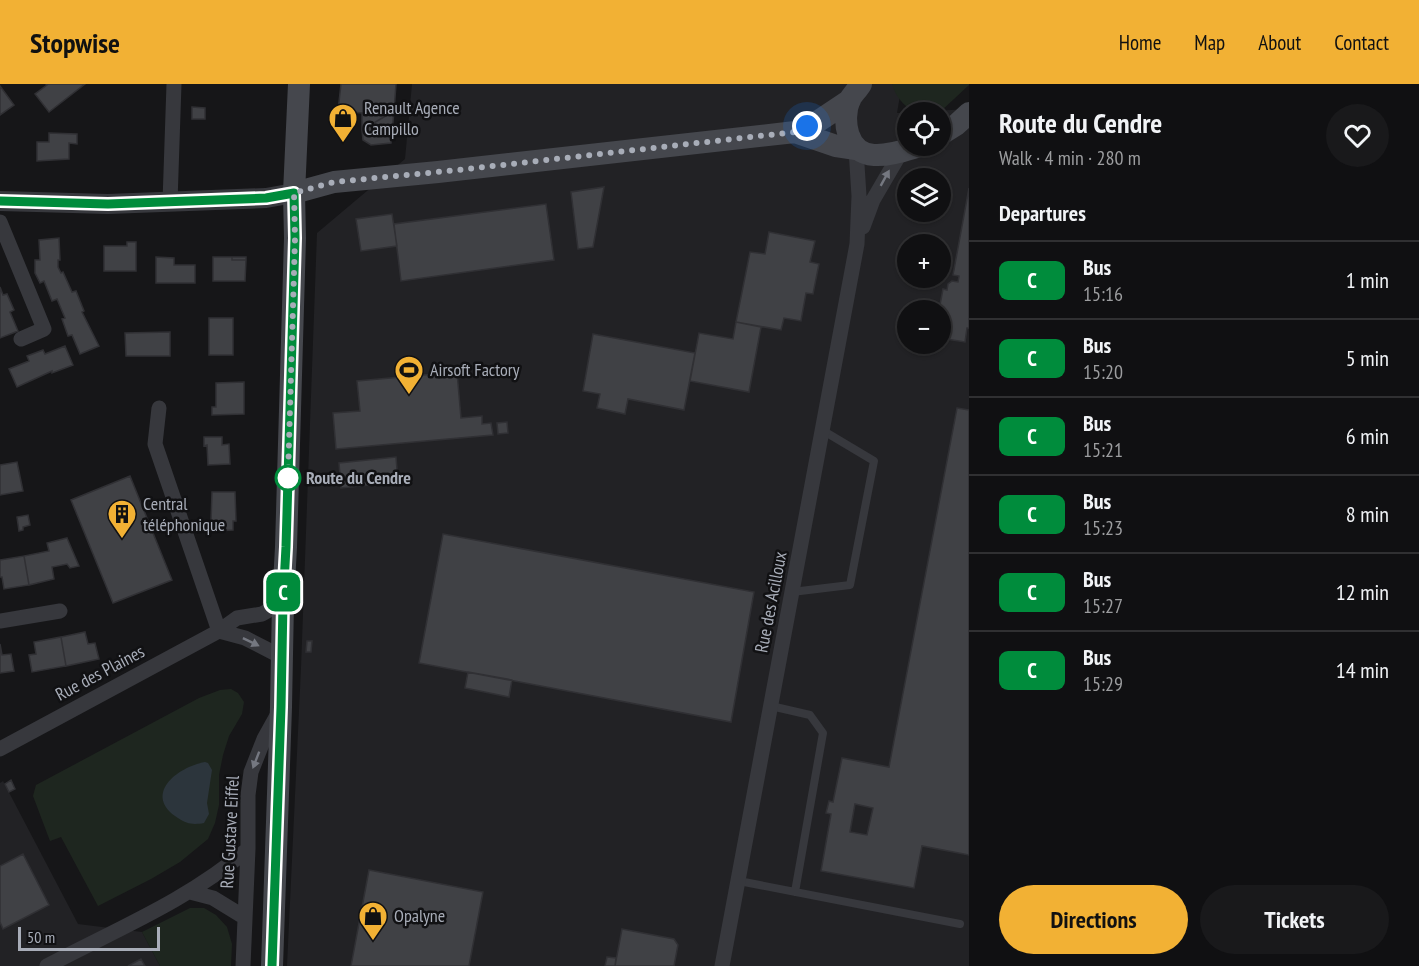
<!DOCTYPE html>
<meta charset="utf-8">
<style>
body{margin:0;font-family:"PT Sans Narrow",sans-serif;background:#19191b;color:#f1f3f6;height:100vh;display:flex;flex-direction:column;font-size:22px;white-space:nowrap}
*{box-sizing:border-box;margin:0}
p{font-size:20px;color:#9c9d9f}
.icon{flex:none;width:33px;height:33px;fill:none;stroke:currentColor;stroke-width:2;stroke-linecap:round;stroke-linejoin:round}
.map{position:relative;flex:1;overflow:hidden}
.side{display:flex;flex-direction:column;background:#101012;width:450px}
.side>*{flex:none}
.badge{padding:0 12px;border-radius:9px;font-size:21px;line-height:39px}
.tools{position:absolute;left:897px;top:18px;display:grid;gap:12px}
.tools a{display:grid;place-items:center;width:54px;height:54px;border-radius:50%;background:#101012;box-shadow:0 2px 4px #0004,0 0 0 2px #303032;font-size:30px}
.scale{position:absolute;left:18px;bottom:15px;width:142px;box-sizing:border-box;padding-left:6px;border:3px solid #a8adb8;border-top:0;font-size:16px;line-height:21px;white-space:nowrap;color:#a8adb8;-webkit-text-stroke:4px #111113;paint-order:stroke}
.you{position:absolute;width:30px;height:30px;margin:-15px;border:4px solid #fff;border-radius:50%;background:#1a73e8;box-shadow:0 0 0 9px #1a73e833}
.map>.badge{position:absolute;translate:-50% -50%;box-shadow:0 0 0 3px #fff}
h2{padding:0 30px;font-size:22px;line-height:54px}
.round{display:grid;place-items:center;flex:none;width:63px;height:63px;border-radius:32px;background:#19191b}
.head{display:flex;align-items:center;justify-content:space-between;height:102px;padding:0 30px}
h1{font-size:28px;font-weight:700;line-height:45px}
.primary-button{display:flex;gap:12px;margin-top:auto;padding:12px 30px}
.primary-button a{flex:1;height:69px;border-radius:36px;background:#f2b134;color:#111;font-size:24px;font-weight:700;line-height:69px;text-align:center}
.primary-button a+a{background:#19191b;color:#f1f3f6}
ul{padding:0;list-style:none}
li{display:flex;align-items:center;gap:18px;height:78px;padding:0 30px;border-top:2px solid #303032}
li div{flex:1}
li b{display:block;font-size:22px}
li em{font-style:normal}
li .badge{min-width:66px;font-weight:700;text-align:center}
header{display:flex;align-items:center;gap:36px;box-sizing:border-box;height:84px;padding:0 30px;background:#f2b134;color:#111}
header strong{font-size:28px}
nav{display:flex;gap:33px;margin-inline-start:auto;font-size:21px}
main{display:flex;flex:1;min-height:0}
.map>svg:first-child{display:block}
</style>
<header>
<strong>Stopwise</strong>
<nav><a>Home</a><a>Map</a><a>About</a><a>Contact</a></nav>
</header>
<main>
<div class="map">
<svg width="969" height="882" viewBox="0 0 969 882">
<rect width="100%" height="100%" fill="#161618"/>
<path fill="#222225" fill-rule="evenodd" d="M412,0H902L897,29H907L908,62H940V28H915L969,25V882H287L301,584L317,149L405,75ZM908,94H940V128H908ZM908,160H940V194H908ZM908,226H940V260H908Z
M3,697L78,840L142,848L160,882H0V699Z"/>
<path fill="#1e261f" d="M892,0H969V1L940,28H914C903,21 896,13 892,0Z
M231,605L238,609L244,618L242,630L229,652L223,671L219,691V721L215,739L208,755L180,778L151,795L98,822L61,753L50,757L33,712L36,701L199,614L220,606Z
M190,824H204L216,831L227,843L232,860L231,882H160L142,848Z"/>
<path fill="#2c353c" d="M205,678L208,679L212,686L207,719L209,730L204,739C193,741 187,740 178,734C142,711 177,683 205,678Z"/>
<path fill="#404145" stroke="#303034" stroke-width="1.5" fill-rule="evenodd" d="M46,0H85L49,28L35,10L47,1Z
M341,0H396L394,27L362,46V29L338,27Z
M0,2L14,21L0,31Z
M192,23L205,24V35H192Z
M394,27L391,59L371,61L363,56L362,46Z
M49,49L77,50V60L69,59V75L37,77V58H49Z
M604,103L593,163L578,165L571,108Z
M969,104V244H967L965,258L940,254V226H939L943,205L947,206L948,200L952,197L958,198L959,192L953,191Z
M546,120L554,176L401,197L394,140Z
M392,130L397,162L361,167L356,135Z
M769,148L815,157L810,178L819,180L813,210L806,209L801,237L784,234L781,246L736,238L750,168L765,170Z
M59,154L60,176H58V183L61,189L63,188L72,208L76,207L84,227L82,228L99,262L80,270L72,251L68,252L62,235L65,234L57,215L52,217L44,197L40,199L35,189V176H40L39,156Z
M127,158H136V187H104V162H127Z
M156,173L174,174V181H195V199H156Z
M213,173H232V176H246L245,197H213Z
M232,173H246V176H232Z
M0,203L3,211L7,210L14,226L10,228L18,247L0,254Z
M209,234H233V271H209Z
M736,238L761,243L749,308L690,297L699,249L733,255Z
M170,248V272H126L125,249Z
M593,250L695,269L684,326L628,315L625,330L597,324L600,310L583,307Z
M65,262L73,281L52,289V287L17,303L9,285L29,277L27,272L43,266L45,270Z
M457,288L461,334L482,332V340L491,339L493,351L336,365L333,329L360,327L357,297Z
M244,298V330L212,331V323H216V299Z
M957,324L969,326V771L922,762L914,804L821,787L831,730L826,729L829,717L833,718L842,674L889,683ZM855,720L873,724L867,751L850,748Z
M507,338L508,349L498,350L497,339Z
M204,353H222V361L229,360L230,380L208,381L207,361L204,362Z
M396,373L398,398L341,404L339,379Z
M17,378L23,407L0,411V381Z
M130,392L172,496L113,519L71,416Z
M212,408H235L236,437H233V446L215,447V438H211Z
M28,431L30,441L23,443V446L19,447L17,433Z
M443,450L754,508L731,638L419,579Z
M67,454L79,482L70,484L67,480L52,483L54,495L29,501L24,472L49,467L47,459Z
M24,472L29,501L4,505L2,493H0V476Z
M85,548L88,560L95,559L99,575L66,582L61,553Z
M61,553L66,582L32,588L29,571L36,570L34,558Z
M307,557H312L311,568H306Z
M0,560L2,571L11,570L14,587L0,589Z
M468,588L512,596L509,613L465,604Z
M11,696L15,705L9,708L5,700Z
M23,770L49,821L3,845L0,838V782Z
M369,786L483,808L469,882H351Z
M622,845L674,855L678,861L674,882H615Z
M607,873L616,874L615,882H605Z
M141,875L145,882H128Z"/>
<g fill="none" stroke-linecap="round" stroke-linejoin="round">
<path stroke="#37383d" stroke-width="8" d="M792,508L850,501L874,377L822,346
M771,622L810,631L823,649L795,808
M739,797L960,840"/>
<path stroke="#37383d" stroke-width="15" d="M170,118L174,0
M0,138L44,245L21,255
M863,143L873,116L901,68
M159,324L155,360L219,547
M0,537L60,527
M219,547L245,554L282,573
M0,665L219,547L237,534L262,530L283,518
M190,808L213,814L244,833
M47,882C115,846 189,816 248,765
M243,882L248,765V711L251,688L264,655L279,628
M722,882L857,160L859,112L856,65"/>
<path stroke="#37383d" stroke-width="20" d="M0,117L108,120L266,114L294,109"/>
<path stroke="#45474d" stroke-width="22" d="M861,0C858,5 853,10 850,15C841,36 847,70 874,71C889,72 906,66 920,62
M795,48L836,62L856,65
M940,51L956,41L969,29
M294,109L334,98L438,88L795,48L820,36L850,16
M272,882L281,623L283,518L286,463L295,154L294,109L299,0"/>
</g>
<defs><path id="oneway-solid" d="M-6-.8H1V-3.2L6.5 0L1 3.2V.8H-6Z" transform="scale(1.5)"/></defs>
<g fill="#757881">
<use href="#oneway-solid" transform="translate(885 94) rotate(-61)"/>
<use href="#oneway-solid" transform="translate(251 558) rotate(26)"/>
<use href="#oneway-solid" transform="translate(256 676) rotate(111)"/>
</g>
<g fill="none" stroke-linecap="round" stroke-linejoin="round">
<g stroke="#fff" stroke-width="14">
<path id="line" d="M0,117L108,120L266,114L294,109L295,154L286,463L283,518L281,623L272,882"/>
</g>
<use href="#line" stroke="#008c3c" stroke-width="9"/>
<path stroke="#a8adb8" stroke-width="6" stroke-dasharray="0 10.8" d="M288,394L295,154L294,109L334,98L458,86L795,48L807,42"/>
</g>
<defs>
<g id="shop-pin" transform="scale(1.5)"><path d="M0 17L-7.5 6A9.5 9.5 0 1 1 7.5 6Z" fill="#f2b134" stroke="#111113"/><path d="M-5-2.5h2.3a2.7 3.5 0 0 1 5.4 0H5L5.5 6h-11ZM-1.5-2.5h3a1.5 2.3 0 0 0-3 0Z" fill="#111"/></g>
<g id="stadium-pin" transform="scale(1.5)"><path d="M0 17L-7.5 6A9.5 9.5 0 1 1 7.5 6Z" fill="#f2b134" stroke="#111113"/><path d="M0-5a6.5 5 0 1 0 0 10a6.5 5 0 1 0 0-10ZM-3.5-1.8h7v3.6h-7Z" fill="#111"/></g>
<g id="building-pin" transform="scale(1.5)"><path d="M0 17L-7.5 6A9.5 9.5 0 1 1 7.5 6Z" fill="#f2b134" stroke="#111113"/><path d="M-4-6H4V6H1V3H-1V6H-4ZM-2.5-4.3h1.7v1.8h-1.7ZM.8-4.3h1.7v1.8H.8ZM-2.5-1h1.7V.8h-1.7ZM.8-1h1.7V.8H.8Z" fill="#111"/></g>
</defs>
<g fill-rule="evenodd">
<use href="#shop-pin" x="343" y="34"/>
<use href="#stadium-pin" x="409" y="286"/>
<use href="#building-pin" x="122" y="430"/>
<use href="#shop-pin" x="373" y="832"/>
</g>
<circle fill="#fff" stroke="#008c3c" stroke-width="3" cx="288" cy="394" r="12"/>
<g text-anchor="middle" stroke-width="5" stroke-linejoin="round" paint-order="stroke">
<g font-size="18" fill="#a8adb8" stroke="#111113" text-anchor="start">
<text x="364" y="30">Renault Agence<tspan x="364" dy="21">Campillo</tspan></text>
<text x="430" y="292">Airsoft Factory</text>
<text x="143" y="426">Central<tspan x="143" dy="21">téléphonique</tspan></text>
<text x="394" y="838">Opalyne</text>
</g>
<g font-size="18" font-weight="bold" fill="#a8adb8" stroke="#111113" text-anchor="start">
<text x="306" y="400">Route du Cendre</text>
</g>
<g font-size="18" fill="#a8adb8" stroke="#111113">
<text transform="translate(771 518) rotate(-79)" y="6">Rue des Acilloux</text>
<text transform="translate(100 589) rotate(-28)" y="6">Rue des Plaines</text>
<text transform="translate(230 748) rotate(-87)" y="6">Rue Gustave Eiffel</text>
</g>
</g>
</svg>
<div class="tools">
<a><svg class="icon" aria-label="locate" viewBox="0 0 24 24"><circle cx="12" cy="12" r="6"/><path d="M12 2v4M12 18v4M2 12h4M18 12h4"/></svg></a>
<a><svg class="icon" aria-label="layers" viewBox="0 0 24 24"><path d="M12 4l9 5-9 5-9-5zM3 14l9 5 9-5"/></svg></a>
<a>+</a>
<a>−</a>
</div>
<div class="scale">50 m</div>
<div class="you" style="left:807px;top:42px"></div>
<b class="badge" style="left:283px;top:508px;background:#008c3c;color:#fff">C</b>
</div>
<section class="side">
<div class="head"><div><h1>Route du Cendre</h1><p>Walk · 4 min · 280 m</p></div><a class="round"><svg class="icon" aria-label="heart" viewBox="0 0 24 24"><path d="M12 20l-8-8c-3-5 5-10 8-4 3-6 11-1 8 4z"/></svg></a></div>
<h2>Departures</h2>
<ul>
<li><span class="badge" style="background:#008c3c;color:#fff">C</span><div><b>Bus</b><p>15:16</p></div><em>1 min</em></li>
<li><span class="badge" style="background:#008c3c;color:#fff">C</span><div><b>Bus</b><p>15:20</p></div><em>5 min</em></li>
<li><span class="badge" style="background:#008c3c;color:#fff">C</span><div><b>Bus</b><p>15:21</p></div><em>6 min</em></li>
<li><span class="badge" style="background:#008c3c;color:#fff">C</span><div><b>Bus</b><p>15:23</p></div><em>8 min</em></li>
<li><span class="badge" style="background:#008c3c;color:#fff">C</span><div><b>Bus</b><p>15:27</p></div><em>12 min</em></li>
<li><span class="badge" style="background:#008c3c;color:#fff">C</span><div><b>Bus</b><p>15:29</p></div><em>14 min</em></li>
</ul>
<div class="primary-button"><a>Directions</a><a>Tickets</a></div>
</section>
</main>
